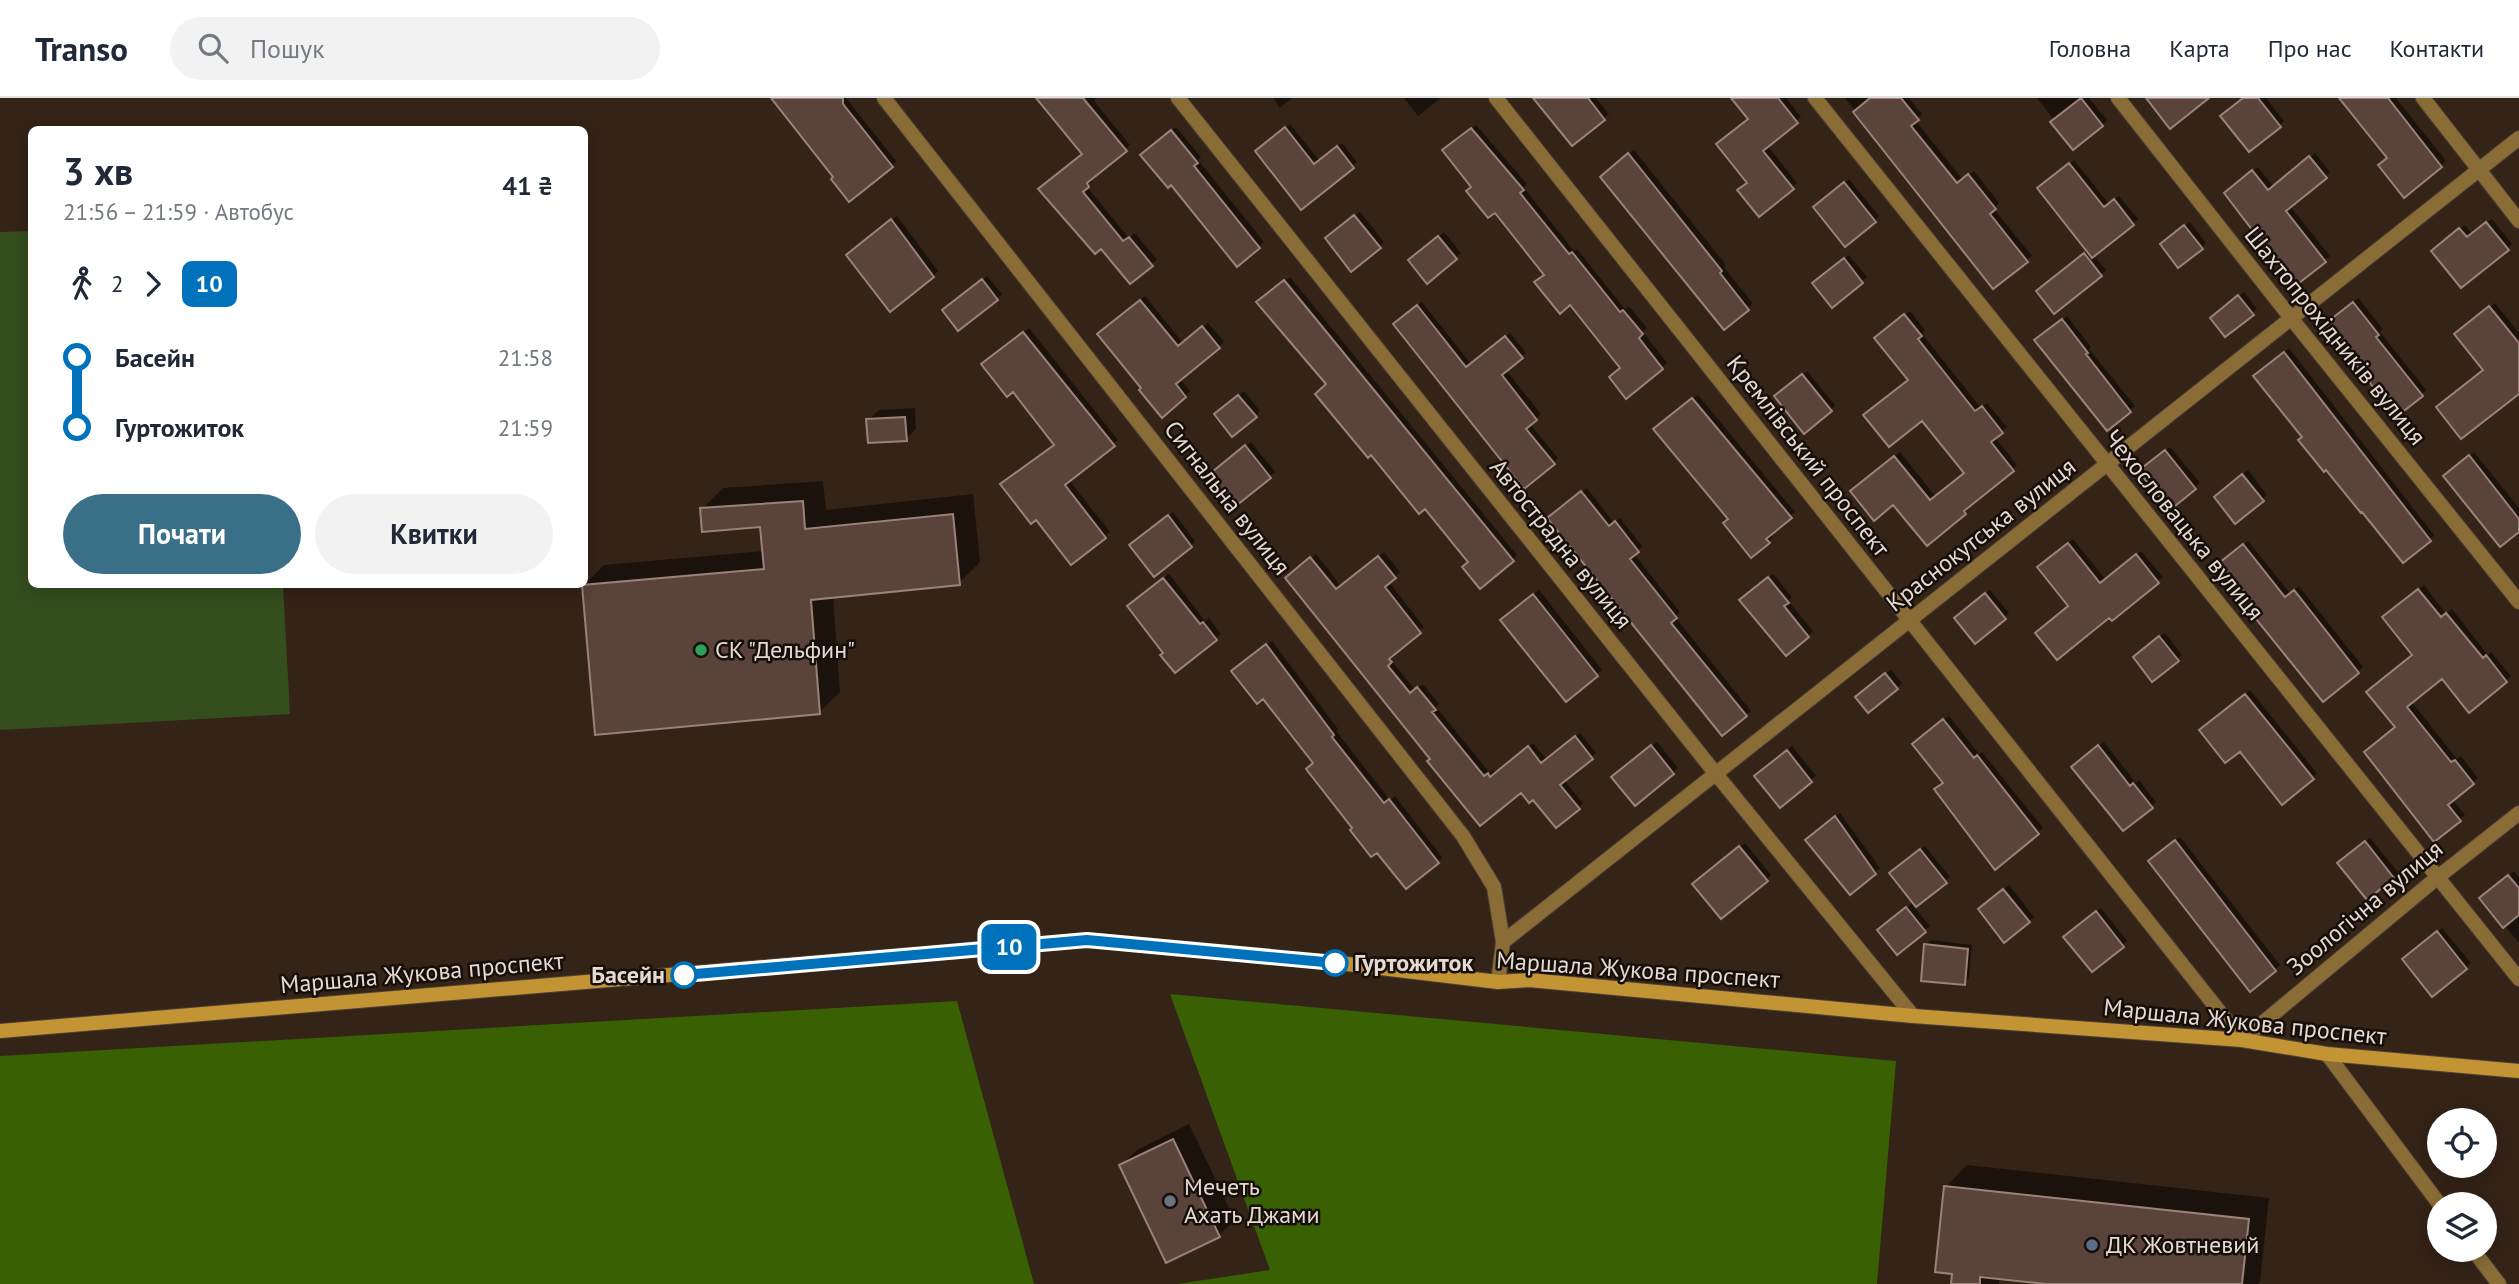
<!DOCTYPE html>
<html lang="uk">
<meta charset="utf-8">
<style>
body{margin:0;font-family:"PT Sans",sans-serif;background:#f2f2f3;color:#1f2937;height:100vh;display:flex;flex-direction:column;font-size:26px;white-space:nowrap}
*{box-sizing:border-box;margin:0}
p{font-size:23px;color:#747a83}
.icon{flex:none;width:38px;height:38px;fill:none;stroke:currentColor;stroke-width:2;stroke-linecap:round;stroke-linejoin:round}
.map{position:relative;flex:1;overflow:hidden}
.panel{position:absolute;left:28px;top:28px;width:560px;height:462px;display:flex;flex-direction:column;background:#fff;border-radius:10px;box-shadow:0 4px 18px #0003}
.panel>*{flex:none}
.badge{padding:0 14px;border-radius:10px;font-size:24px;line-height:46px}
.fabs{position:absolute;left:2427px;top:1010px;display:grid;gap:14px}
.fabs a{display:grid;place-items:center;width:70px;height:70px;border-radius:50%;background:#fff;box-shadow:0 4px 18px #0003;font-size:35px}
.map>.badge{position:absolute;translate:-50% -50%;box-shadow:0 0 0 4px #fff}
.legs{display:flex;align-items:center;gap:10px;height:77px;padding:0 35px;font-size:23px}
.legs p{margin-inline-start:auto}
.overview{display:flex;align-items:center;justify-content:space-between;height:119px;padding:0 35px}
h1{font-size:38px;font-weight:700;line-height:52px}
.action{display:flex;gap:14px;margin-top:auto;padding:14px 35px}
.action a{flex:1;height:80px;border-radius:42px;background:#3a7087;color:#fff;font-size:28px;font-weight:700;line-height:80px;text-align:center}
.action a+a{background:#f2f2f3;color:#1f2937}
ul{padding:0 35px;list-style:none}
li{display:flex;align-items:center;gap:24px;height:70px;font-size:26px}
li i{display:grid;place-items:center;width:10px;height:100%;margin:0 9px;background:currentColor}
li i::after{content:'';width:18px;height:18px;margin:-9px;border:5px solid;border-radius:50%;background:#fff}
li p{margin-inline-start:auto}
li:first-child i{background:linear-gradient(#0000 50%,currentColor 0)}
li:last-child i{background:linear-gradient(currentColor 50%,#0000 0)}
header{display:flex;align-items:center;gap:42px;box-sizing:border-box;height:98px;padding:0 35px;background:#fff;border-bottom:2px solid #e0e1e3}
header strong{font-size:33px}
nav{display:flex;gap:38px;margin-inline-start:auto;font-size:24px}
.search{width:490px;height:63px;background:#f2f2f3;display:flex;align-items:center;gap:18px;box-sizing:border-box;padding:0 24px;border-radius:38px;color:#747a83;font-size:26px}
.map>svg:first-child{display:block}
</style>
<header>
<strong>Transo</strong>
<div class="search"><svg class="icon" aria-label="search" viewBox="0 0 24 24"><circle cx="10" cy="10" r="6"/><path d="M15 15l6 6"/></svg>Пошук</div>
<nav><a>Головна</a><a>Карта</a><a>Про нас</a><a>Контакти</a></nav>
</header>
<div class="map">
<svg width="2519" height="1186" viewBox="0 0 2519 1186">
<rect width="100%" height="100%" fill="#342317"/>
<path fill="#354e1e" d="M31,133L32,486L283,487L290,616L0,632V134Z"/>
<path fill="#396002" d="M1170,896L1896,963L1877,1186H1177L1270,1172Z
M957,903L1034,1186H0V958Z"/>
<path fill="#0007" d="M773,0H846L896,63L892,68L835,79Z
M1039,0H1096L1094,3L1130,47L1090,80L1093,83L1087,89L1129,140L1135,135L1157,162L1130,184L1102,148L1041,91L1084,56Z
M1273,0H1292L1280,10Z
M1404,0H1441L1418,18Z
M1537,0H1596L1609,16L1572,46Z
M1733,0H1786L1801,19L1767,47L1797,85L1759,117L1750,20Z
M1845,0H1909L1922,16L1915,22L1963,82L1974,73L1999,105L1994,111L2032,158L1994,189Z
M2037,0H2089L2107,22L2102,27L2054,22Z
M2245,0H2266L2284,23L2279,28Z
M2342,0H2396L2446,63L2404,97L2389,59Z
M1290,26L1320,63L1342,45L1357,64L1301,110L1262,48Z
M1476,27L1527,86L1524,90L1574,153L1577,151L1625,211L1629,208L1647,230L1643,234L1667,265L1627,298L1622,269L1473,88L1449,48Z
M1176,29L1201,59L1198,62L1264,144L1237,166L1147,52Z
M1634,52L1726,167L1724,169L1753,206L1724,229L1607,74Z
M2315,55L2330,74L2290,108L2330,158L2295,186L2231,91L2258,69L2273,88Z
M2074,62L2109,106L2119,98L2138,121L2093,157L2106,172L2101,177L2043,188L2088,152L2044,86Z
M1849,81L1879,118L1875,123L1820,105Z
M1360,114L1384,144L1380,149L1332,136Z
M897,118L938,173L933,178L853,152Z
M2492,121L2512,146L2507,151L2438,148L2465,127L2472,136Z
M2190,124L2206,145L2201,150L2167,142Z
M1444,134L1461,155L1427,183L1415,157Z
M1849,157L1867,179L1832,207L1819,181Z
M987,178L1002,196L997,201L949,208Z
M1290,179L1517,457L1513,462L1470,464L1328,286L1263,200Z
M2244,194L2257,211L2225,237L2217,216Z
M1145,198L1183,245L1208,225L1224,244L1180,281L1190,293L1185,298L1143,290L1104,232Z
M2358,200L2383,231L2380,234L2426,292L2421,297L2332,222Z
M1422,204L1471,266L1510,235L1526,255L1506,272L1541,316L1530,326L1558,360L1554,365L1400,222Z
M2495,205L2519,235V295L2485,272L2461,231Z
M1910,213L1925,232L1922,236L1981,310L1987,305L2007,329L1995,339L2017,367L1968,408L1970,410L1965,415L1894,405L1857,388L1900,354L1936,399L1966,375L1881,235Z
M2067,218L2091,249L2089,251L2135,308L2108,331L2041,238Z
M1029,230L1118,342L1069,382L1110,434L1071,464L1056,346L988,262Z
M2289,250L2434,437L2430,442L2304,338L2260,274Z
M1807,273L1835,307L1831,312L1781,294Z
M1244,293L1260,313L1256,318L1221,312Z
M1698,297L1795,414L1770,435L1773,439L1751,458L1730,421L1660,327Z
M915,310L916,331L906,341L868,322L879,312Z
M1251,344L1275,374L1232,409L1213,374Z
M2170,349L2200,385L2170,410L2145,369Z
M2474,354L2519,410V432L2450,373Z
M2248,372L2267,397L2236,423L2221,394Z
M823,383L826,412L973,396L980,464L959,485L833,498L840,594L819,614L583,488L604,467L764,453L761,427L702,411L723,390Z
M1587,390L1614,425L1620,420L1642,448L1634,456L1680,514L1675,519L1751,613L1746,617L1554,416Z
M1173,414L1195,443L1191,448L1136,442Z
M2073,441L2105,481L2141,453L2163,479L2110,518L2070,508L2044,464Z
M2248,443L2290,495L2299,488L2363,569L2358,574L2221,465Z
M1384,454L1400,474L1389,484L1424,529L1393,555L1395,558L1391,562L1415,592L1423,586L1439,606L1436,609L1490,675L1493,672L1496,675L1533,645L1547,662L1580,635L1596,655L1564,682L1583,705L1579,709L1533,700L1522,693L1432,661L1292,475L1316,456L1341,488Z
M1169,476L1205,523L1209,520L1221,536L1175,573L1134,504Z
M1773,476L1792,499L1788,503L1813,533L1808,538L1746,498Z
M2424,487L2446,516L2452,511L2488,557L2491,554L2511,578L2506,583L2442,579L2411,603L2457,661L2461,658L2478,680L2452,701L2465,717L2434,742L2397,629L2414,557L2389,515Z
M1539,492L1602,572L1567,601L1507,518Z
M1990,492L2009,515L2004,520L1961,515Z
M2165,535L2182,557L2177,561L2140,555Z
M1272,543L1338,631L1336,633L1390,702L1395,698L1442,759L1438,764L1377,752L1354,730L1314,665L1238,569Z
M1891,572L1902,585L1897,590L1862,594Z
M2250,592L2317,675L2313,680L2240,651L2206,628Z
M1949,618L1979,656L1982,654L2043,730L1995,769L1919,642Z
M1657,644L1678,670L1635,706L1618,675Z
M2104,644L2136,685L2139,682L2156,704L2152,708L2078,664Z
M1792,648L1816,678L1780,707L1761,673Z
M1840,715L1880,770L1875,775L1812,737Z
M2180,739L2280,867L2251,891L2155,759Z
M2370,740L2398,774L2367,800L2344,760Z
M1745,745L1771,777L1766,782L1699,781Z
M1925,748L1950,779L1914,809L1930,828L1897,855L1884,828L1914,804L1896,771Z
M2514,773L2519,780V845L2482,800Z
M2009,787L2034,819L2029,823L1985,807Z
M2101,810L2127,843L2092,872L2070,834Z
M2442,830L2471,865L2432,896L2409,857Z
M1931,842L1972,847L1969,880L1964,885L1926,847Z
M1189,1026L1235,1122L1219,1137L1167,1163L1121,1067L1137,1052Z
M1967,1067L2269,1100L2260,1184L2258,1186H2063L1999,1179V1186H1953L1946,1089Z"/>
<path fill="#59433b" stroke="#9b8279" stroke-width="2" d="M771,0H843V6L893,69L849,104L831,81L833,79Z
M1036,0H1083L1127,53L1087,85L1089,89L1083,94L1123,143L1129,139L1153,168L1130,186L1101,151L1095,156L1038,91L1082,56Z
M1533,0H1588L1605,22L1572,48Z
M1731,0H1778L1798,25L1763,53L1794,91L1759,119L1737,92L1747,85L1716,46L1748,21Z
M1870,0H1901L1919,22L1911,28L1957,85L1968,76L1996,111L1990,116L2028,164L1993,191L1853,14Z
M2081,0L2103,28L2073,52L2050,24Z
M2146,0H2209L2170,31Z
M2243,0H2258L2281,29L2249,54L2220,18Z
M2339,0H2388L2442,69L2404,100L2378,67L2387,60Z
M1285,29L1314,66L1337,48L1354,70L1301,112L1255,53Z
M1471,30L1524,92L1520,95L1569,156L1572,154L1620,214L1623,212L1643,236L1639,240L1663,271L1626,301L1609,279L1620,270L1570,207L1560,216L1534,184L1544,177L1495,115L1488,120L1466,93L1471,89L1442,52Z
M1171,32L1198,65L1194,68L1260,150L1237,169L1171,87L1168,90L1140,57Z
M1628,55L1722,173L1720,175L1749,212L1724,232L1600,79Z
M2309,58L2327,80L2286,113L2326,164L2295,188L2224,95L2252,72L2268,92Z
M2069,65L2104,109L2114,101L2134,127L2092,160L2037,90Z
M1844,84L1876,124L1845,149L1813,109Z
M1354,117L1381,150L1351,174L1325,140Z
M891,121L934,179L890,214L846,157Z
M2486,124L2509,152L2461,190L2431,153L2459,130L2467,139Z
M2184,127L2203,151L2178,170L2160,146Z
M1438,138L1457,161L1427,186L1408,162Z
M2084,155L2102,178L2054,216L2036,193Z
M1844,160L1863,185L1832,210L1812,185Z
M982,181L998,202L958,233L942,212Z
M1284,182L1514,463L1480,491L1462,469L1468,464L1425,411L1419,416L1371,357L1368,360L1315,296L1326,286L1256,204Z
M2238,197L2254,217L2225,239L2210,220Z
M1140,202L1178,248L1202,228L1220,250L1176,286L1186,299L1162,320L1139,292L1141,290L1097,236Z
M2353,204L2379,237L2376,239L2423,298L2396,319L2325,226Z
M1417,207L1466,269L1505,238L1523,260L1502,277L1537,322L1526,331L1555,366L1524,391L1393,226Z
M2489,208L2519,245V296L2461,341L2436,309L2483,272L2454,236Z
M1904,216L1922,238L1918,241L1975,313L1982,308L2003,335L1991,344L2014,373L1964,413L1966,416L1927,448L1893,407L1874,423L1850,393L1894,358L1930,402L1964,375L1922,323L1889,349L1863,317L1908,282L1874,240Z
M2062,221L2088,255L2086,256L2131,314L2107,333L2034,242Z
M1023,234L1115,348L1065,387L1106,440L1071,467L1036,422L1031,426L1000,386L1054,347L1013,294L1007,299L981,266Z
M2284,254L2431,443L2403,465L2362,414L2361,415L2326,372L2324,374L2298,342L2302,339L2253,278Z
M1802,276L1832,313L1804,336L1774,298Z
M1238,297L1257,319L1232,339L1214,316Z
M1692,300L1792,420L1766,441L1770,445L1751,460L1723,425L1728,421L1653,331Z
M905,319L907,343L868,345L866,321Z
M1245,347L1271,380L1232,411L1206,379Z
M2165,352L2196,391L2170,412L2138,373Z
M2469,357L2519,421V434L2500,449L2443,378Z
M2242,376L2264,403L2235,426L2214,399Z
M1581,393L1609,428L1615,423L1639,454L1630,461L1677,520L1671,525L1747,618L1722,638L1547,420Z
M803,403L805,431L953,416L960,487L811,502L820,616L595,637L582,487L764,471L760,429L702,434L700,410Z
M1168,417L1192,449L1154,479L1129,447Z
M2068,445L2100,485L2136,456L2159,485L2112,523L2109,520L2057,562L2035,535L2068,508L2037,469Z
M2243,446L2285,499L2294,492L2359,575L2323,604L2214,469Z
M1378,458L1396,480L1385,489L1421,535L1389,561L1392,564L1388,568L1410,595L1417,589L1436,612L1432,614L1484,678L1488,675L1490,679L1528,648L1541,665L1575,638L1593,661L1560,687L1580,711L1556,730L1533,702L1529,705L1521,695L1480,728L1427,663L1430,661L1285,480L1310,459L1336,491Z
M1768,479L1789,505L1784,508L1809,539L1786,558L1739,502Z
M1163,480L1200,526L1203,524L1217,542L1175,575L1160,557L1163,555L1127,508Z
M2418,491L2441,519L2446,515L2483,560L2486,557L2507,584L2469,615L2442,581L2407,609L2451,664L2455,662L2474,686L2448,707L2461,723L2434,744L2364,654L2395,629L2366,594L2412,557L2382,519Z
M1985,495L2006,521L1975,546L1954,520Z
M1533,496L1598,578L1566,604L1500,522Z
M2159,538L2179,563L2152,584L2133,559Z
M1266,546L1334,637L1332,639L1384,705L1389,701L1439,765L1406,791L1377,755L1371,759L1350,732L1352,730L1306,671L1313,665L1263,601L1257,606L1231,573Z
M1885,575L1898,591L1868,615L1855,599Z
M2245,596L2314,681L2282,707L2240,654L2225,665L2199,632Z
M1943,621L1974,660L1977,657L2039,736L1995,772L1934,691L1943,685L1912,646Z
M1651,647L1674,676L1635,708L1611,679Z
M2098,647L2130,688L2133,685L2153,710L2123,733L2071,669Z
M1787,652L1812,684L1780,710L1754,678Z
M1835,718L1876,776L1850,797L1805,742Z
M2175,742L2276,873L2250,894L2148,763Z
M2365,743L2394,780L2367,802L2337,765Z
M1739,748L1768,783L1721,821L1692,786Z
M1920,751L1947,785L1916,809L1889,775Z
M2508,777L2519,790V817L2503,830L2479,800Z
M2003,791L2030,824L2004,845L1978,811Z
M1906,809L1926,834L1897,857L1877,832Z
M2096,813L2124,849L2092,874L2063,839Z
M2437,833L2467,871L2432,899L2402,861Z
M1924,846L1968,851L1965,887L1921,883Z
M1173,1041L1220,1139L1166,1165L1119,1067Z
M1944,1088L2249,1121L2242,1186H2046L1980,1179V1186H1951L1952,1176L1935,1174Z"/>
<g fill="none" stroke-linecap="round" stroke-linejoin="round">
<g stroke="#504035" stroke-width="16">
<path id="street" d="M884,0L1463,738L1494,789L1503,844
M1178,0L1716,676L1913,918
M1496,0L2242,942L2438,779L2519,715
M1815,0L2519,881
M2118,0L2291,220L2519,504
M2423,0L2519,123
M1498,884L1503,844L2519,40
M2327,956L2440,1107
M2473,1152L2499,1186"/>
</g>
<g stroke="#504035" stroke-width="16">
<path id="secondary" d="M0,933L1087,842L1339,865L1498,884L1529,882L1913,918L2242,942L2327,956L2519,973"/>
</g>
<use href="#street" stroke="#8a6d36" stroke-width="14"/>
<use href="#secondary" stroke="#c29434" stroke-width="14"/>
</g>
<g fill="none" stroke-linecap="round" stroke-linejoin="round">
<g stroke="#fff" stroke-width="16">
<path id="line-1" d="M684,877L1087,842L1335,865"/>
</g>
<use href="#line-1" stroke="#0072bc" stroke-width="10"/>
</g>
<circle fill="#2e9e5b" stroke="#160e09" stroke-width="2.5" cx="701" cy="552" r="7"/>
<g fill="#fff" stroke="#0072bc" stroke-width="3.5">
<circle cx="1335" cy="865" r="12"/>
<circle cx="684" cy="877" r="12"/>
</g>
<circle fill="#6b7280" stroke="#160e09" stroke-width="2.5" cx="1170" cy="1103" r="7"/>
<circle fill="#5c6f8a" stroke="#160e09" stroke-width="2.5" cx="2092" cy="1147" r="7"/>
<g text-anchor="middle" stroke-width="5" stroke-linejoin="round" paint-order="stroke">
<g font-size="24" fill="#e5d9d1" stroke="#160e09">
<text transform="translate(2335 238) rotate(51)" y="8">Шахтопрохідників вулиця</text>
<text transform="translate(1808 358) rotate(52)" y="8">Кремлівський проспект</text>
<text transform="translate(1227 400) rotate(52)" y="8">Сигнальна вулиця</text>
<text transform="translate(2184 427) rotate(51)" y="8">Чехословацька вулиця</text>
<text transform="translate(1981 437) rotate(-38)" y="8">Краснокутська вулиця</text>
<text transform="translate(1561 446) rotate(51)" y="8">Автострадна вулиця</text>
<text transform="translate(2365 810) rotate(-40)" y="8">Зоологічна вулиця</text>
<text transform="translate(1638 872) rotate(4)" y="8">Маршала Жукова проспект</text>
<text transform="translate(422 875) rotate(-5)" y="8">Маршала Жукова проспект</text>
<text transform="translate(2245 924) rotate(6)" y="8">Маршала Жукова проспект</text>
</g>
<g font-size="24" fill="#e5d9d1" stroke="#160e09" text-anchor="start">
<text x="715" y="560">СК "Дельфин"</text>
<text x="1184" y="1097">Мечеть<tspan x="1184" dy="28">Ахать Джами</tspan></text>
<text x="2106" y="1155">ДК Жовтневий</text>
</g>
<g font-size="24" font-weight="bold" fill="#e5d9d1" stroke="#160e09" text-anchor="start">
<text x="1354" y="873">Гуртожиток</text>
<text x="665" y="885" text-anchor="end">Басейн</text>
</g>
</g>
</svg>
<div class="fabs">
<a><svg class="icon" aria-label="locate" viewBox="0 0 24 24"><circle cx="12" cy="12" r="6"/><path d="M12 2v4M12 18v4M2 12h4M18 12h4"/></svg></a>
<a><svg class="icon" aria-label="layers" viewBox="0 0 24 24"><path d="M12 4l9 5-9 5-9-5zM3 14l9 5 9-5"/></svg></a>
</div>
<b class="badge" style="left:1009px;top:849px;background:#0072bc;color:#fff">10</b>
<section class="panel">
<div class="overview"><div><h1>3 хв</h1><p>21:56 – 21:59 · Автобус</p></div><b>41 ₴</b></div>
<div class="legs"><svg class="icon" aria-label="walk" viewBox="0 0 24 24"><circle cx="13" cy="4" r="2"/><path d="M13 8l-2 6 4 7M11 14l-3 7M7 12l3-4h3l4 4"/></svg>2<svg class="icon" aria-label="forward" viewBox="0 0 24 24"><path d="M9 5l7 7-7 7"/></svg><b class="badge" style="background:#0072bc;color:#fff">10</b></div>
<ul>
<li><i style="color:#0072bc"></i><b>Басейн</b><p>21:58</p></li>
<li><i style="color:#0072bc"></i><b>Гуртожиток</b><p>21:59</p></li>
</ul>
<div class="action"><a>Почати</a><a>Квитки</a></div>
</section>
</div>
